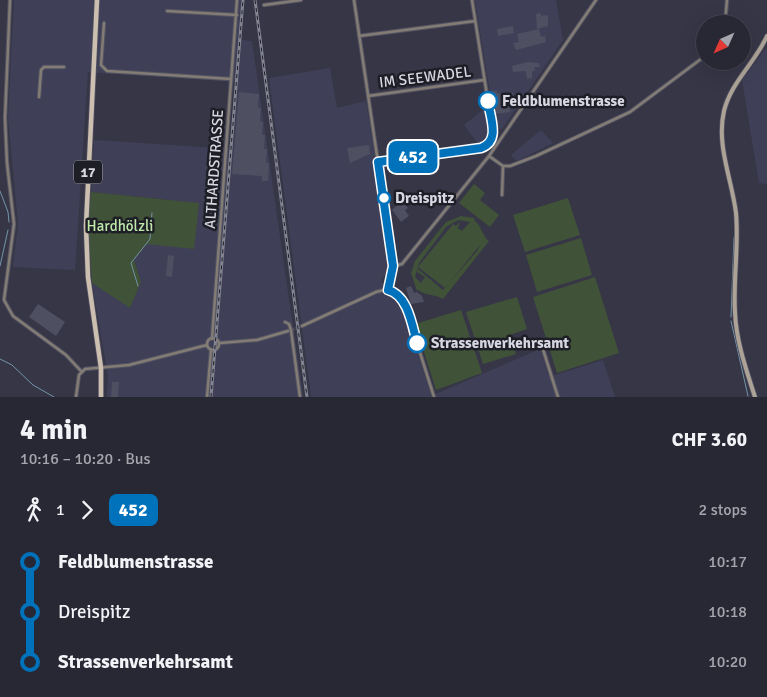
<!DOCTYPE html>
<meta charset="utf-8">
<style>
body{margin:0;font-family:Signika,sans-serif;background:#30303d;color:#f1f3f6;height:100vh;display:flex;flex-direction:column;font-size:19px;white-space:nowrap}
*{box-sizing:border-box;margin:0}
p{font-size:16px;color:#a5a6ad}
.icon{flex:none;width:28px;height:28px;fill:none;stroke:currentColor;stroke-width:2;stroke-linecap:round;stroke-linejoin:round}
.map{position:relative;height:397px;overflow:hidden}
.details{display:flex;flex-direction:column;background:#282835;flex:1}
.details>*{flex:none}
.badge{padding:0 10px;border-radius:8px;font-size:18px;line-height:32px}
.needle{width:32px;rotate:225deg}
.fabs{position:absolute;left:696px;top:15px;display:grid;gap:10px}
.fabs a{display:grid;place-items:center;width:55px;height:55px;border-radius:50%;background:#282835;box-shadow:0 5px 20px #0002,0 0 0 1px #444450;font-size:25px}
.map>.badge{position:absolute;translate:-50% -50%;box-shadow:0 0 0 2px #fff}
.legs{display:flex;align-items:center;gap:8px;height:55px;padding:0 20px;font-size:16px}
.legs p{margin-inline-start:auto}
.summary{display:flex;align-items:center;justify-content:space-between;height:85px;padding:0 20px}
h1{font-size:28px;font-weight:700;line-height:38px}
ul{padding:0 20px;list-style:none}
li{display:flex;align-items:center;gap:18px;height:50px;font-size:19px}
li i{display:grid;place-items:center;width:8px;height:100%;margin:0 6px;background:currentColor}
li i::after{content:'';width:12px;height:12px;margin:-6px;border:4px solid;border-radius:50%;background:#282835}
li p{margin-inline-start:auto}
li:first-child i{background:linear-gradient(#0000 50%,currentColor 0)}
li:last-child i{background:linear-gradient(currentColor 50%,#0000 0)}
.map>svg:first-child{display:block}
</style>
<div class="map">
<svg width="767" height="397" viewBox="0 0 767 397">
<rect width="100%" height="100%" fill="#363647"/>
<path fill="#3f4057" d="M14,0H241L242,40L252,41L303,397H107L108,376L92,283L130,307L141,282L134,260L147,244L169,200L91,192L94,140L233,149L238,82L88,72L75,270L13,267L18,223L8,118Z
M475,0H556L563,40L502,129L496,130Z
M766,48L767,49V184L759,183L742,80Z
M330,68L337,108L366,101L386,228L389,263L388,271L381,280L402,306L431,396L540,349L549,377L603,360L615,397H311L269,78Z
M484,109L489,136L483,144L479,145L464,125Z
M541,130L553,143L517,161L511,155Z"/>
<path fill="#405237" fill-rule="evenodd" d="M474,184L485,193L480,200L499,215L490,227L459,203Z
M91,192L199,203L194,249L147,244L134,260L141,282L130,308L92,283L88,227Z
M568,198L580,235L525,252L513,215Z
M461,216L475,218L474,220C482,226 482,236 489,241L443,299C435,294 426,296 418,290L417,291L411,273L415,261L446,222ZM458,220L470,222L462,231L458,228L460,222L456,226L453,224L418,267L445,288L480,245L477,251L443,290L418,269L416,271L425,277L421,283L415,277L419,263L446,227Z
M581,238L592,275L537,292L526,255Z
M595,277L619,353L557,373L533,297Z
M517,297L527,329L510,335L516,354L483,364L466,312Z
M461,310L482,373L436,390L415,324Z"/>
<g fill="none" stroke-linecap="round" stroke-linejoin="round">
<path stroke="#7394a8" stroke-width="1" d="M0,191L8,212L9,222
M0,266L8,230
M138,286L131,263L150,239L152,213
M731,317L734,238
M731,321L748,396
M0,359L12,365L33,385L54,397"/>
</g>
<path fill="#4e4f61" d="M541,13V16L548,15V26L537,29L536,14Z
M513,26L514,33L498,36L497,29Z
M539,29L541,37L545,36L546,42L516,50L513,43L519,42L517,34Z
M528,62L539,63L540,67H534L535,71H532V78L527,79L526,72L524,71L513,72L512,66Z
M491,91H497V93H500L501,99L507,98V95L513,93L514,99L508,100L510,112L496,114L495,99H493Z
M239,92L259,94L258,108H261L260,121L263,122L262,135H265L264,149H267L266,163H269L268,181H262V176L232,174Z
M369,145L370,154L350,163L347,148Z
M402,200L408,208L405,210L409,216L401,222L392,210Z
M168,255L174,256L172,277L166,276Z
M411,286L414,293L417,292L422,296L424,302L411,304L406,288Z
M38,304L65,322L56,336L29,317Z
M112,382H119L118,397H111Z"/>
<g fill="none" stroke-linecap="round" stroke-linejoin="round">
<path stroke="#4e4e5e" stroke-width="2.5" stroke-dasharray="2.5 1" stroke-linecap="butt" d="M289,331L302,326"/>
<g stroke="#535363" stroke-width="4.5">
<path id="street" d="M10,0L5,118L7,163L14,224L4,300L13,316L66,355L81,371
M354,0L392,257L393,274L388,290
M264,5L301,0
M167,11L237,15
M104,23L101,65L107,71L231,79
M725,24L727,0
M359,36L475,21
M368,96L484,80
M39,97L41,70L44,67H64
M489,156L503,166H510L536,156L630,112L705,56
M378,162L481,148C490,145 493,142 493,133L472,0
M502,195L503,166
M393,266L402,264L489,156L596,0
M285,322L289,324L291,330L300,397
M302,326L376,292C390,288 399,292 405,305L434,397
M207 344a6 6 0 1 1 12 0a6 6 0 1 1-12 0Z
M212,339L237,0
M220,343L257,340L288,331
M541,343L558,397
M76,397L79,375L85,369L129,365L207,345
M207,397L211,351"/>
</g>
<g stroke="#535363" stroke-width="5.5">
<path id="secondary" d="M755,397C746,369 736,341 735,312C733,279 739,246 736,213C732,180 716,145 724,111C731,82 755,63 767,36"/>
</g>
<g stroke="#535363" stroke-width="6">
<path id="primary" d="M97,0L86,226L88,277L101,368V397"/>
</g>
<use href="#street" stroke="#827c74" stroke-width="2.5"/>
<use href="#secondary" stroke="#aca296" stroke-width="4"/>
<use href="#primary" stroke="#ccbfb0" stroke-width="4.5"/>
<g stroke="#838492" stroke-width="3">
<path id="rail" d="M255,0L307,397
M211,397L243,0"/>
</g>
<use href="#rail" stroke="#1e1e26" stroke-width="1" stroke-dasharray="4" stroke-linecap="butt"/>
</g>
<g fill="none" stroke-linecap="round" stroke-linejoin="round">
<g stroke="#fff" stroke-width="11">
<path id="line-1" d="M417,343C412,325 408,295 388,290L393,266L378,162L481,148C501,141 490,118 488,101"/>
</g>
<use href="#line-1" stroke="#0072bc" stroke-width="8"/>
</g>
<g fill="#fff" stroke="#0072bc" stroke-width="2.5">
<circle cx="488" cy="101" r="9"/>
<circle cx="384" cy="198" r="6"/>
<circle cx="417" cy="343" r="9"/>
</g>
<g text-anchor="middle" stroke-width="5" stroke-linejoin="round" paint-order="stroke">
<rect fill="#1e1e26" stroke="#9fa0aa" stroke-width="1" x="74" y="160.5" width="28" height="23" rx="4"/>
<g font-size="14" font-weight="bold" fill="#d6d7e2">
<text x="88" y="177">17</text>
</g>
<g font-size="15" fill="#d6d7e2" stroke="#1e1e26">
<text transform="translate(425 77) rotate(-7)" y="5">IM SEEWADEL</text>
<text transform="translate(214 169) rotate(-86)" y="5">ALTHARDSTRASSE</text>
</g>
<g font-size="15" font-weight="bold" fill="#d6d7e2" stroke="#1e1e26" text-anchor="start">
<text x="502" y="106">Feldblumenstrasse</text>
<text x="395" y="203">Dreispitz</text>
<text x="431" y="348">Strassenverkehrsamt</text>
</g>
<g font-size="15" fill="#bfe8aa" stroke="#1e1e26">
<text x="120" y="231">Hardhölzli</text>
</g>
</g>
</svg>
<div class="fabs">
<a><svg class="needle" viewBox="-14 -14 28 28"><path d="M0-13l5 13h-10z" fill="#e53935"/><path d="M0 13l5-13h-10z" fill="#a5a6ad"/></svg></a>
</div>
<b class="badge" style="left:413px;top:157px;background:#0072bc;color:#fff">452</b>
</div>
<section class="details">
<div class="summary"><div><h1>4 min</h1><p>10:16 – 10:20 · Bus</p></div><b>CHF 3.60</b></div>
<div class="legs"><svg class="icon" aria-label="walk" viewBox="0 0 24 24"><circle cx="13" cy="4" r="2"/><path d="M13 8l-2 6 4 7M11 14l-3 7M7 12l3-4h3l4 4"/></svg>1<svg class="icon" aria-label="forward" viewBox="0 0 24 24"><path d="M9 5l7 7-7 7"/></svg><b class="badge" style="background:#0072bc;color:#fff">452</b><p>2 stops</p></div>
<ul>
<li><i style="color:#0072bc"></i><b>Feldblumenstrasse</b><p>10:17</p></li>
<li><i style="color:#0072bc"></i><span>Dreispitz</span><p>10:18</p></li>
<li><i style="color:#0072bc"></i><b>Strassenverkehrsamt</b><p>10:20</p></li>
</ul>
</section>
